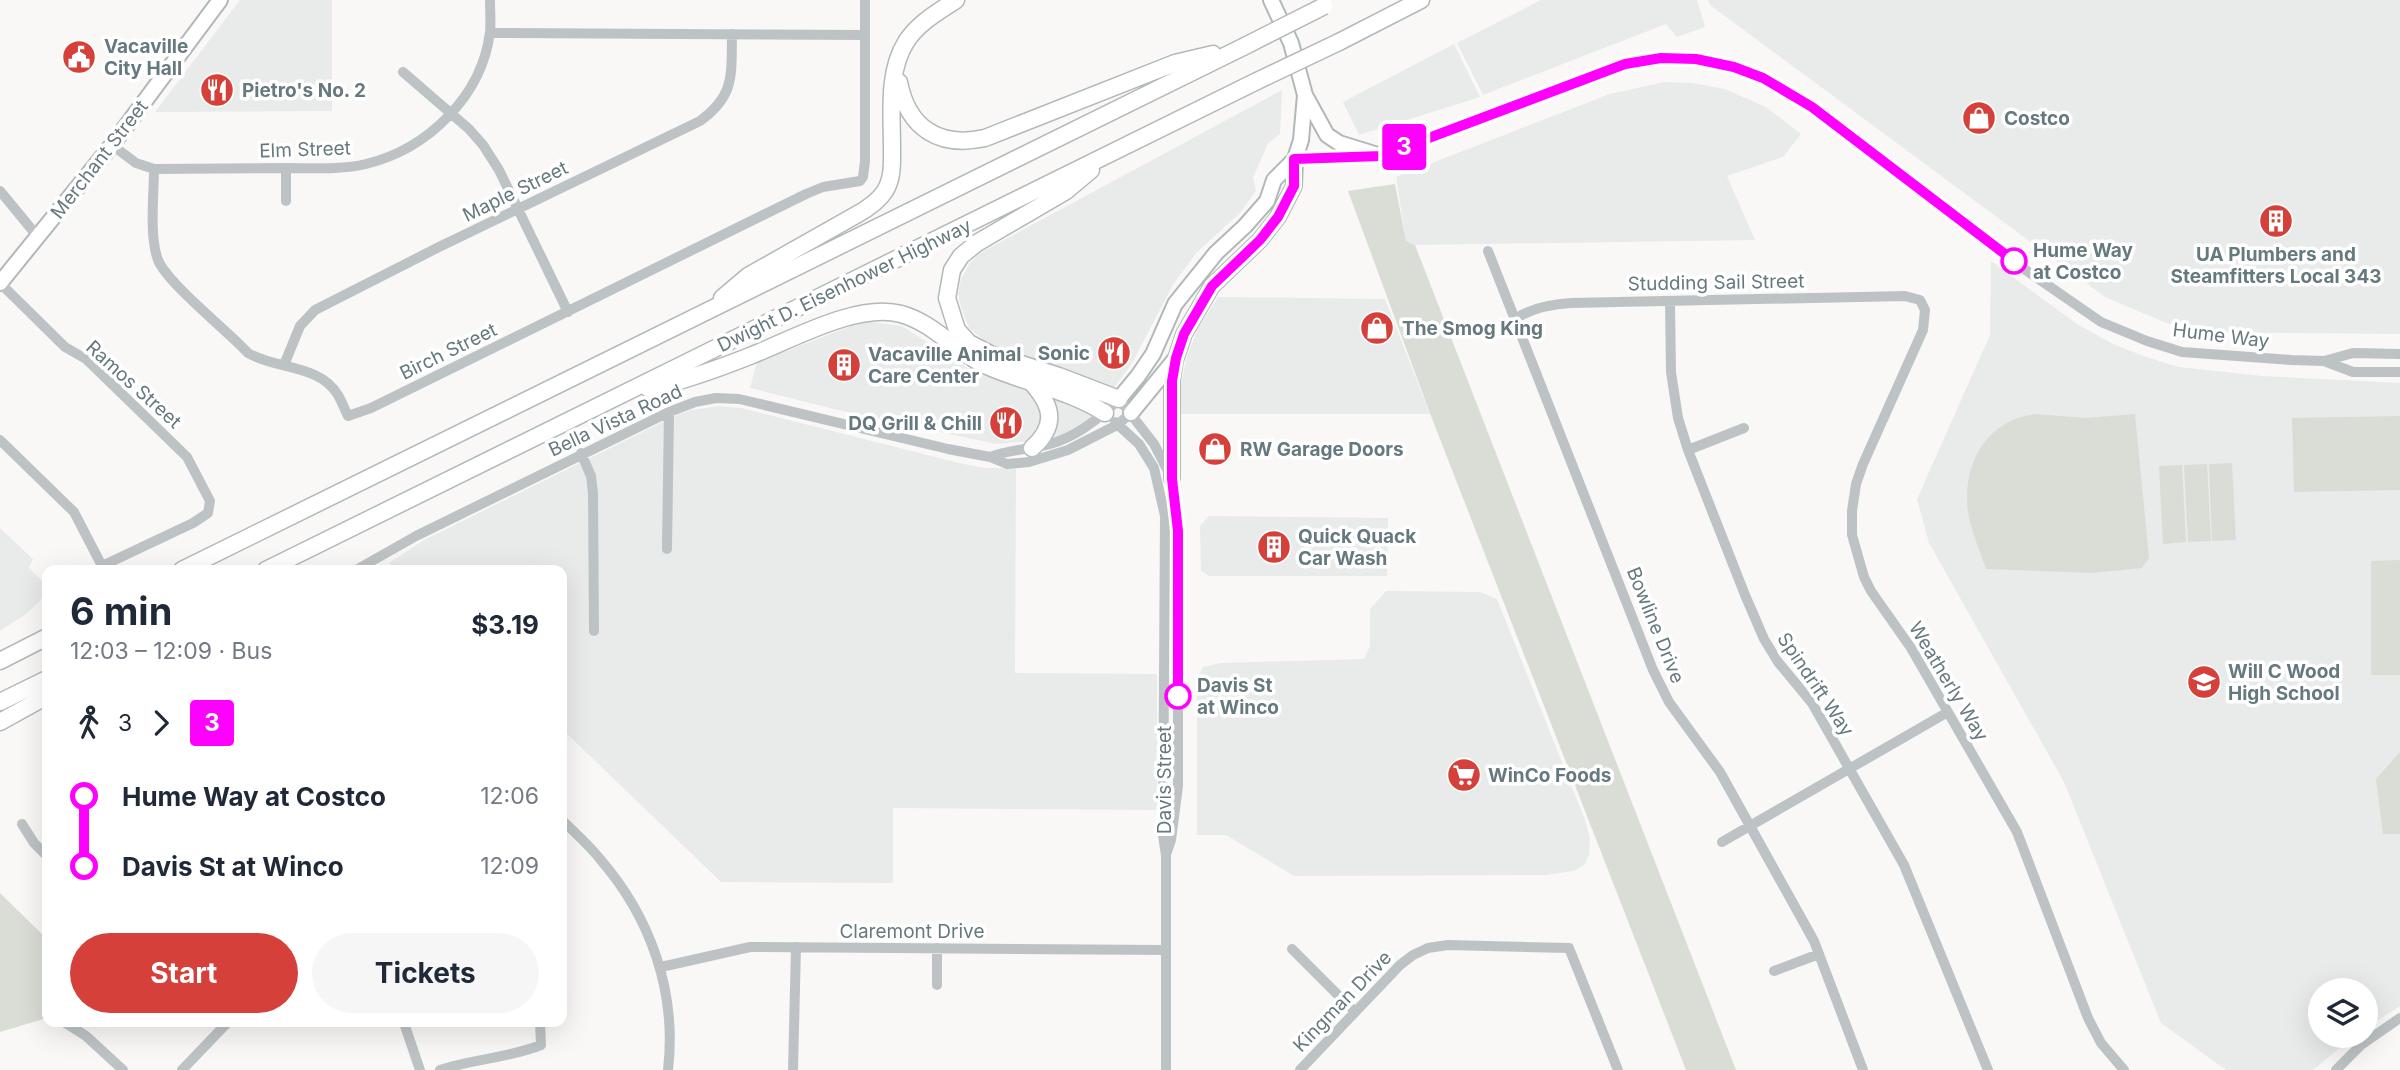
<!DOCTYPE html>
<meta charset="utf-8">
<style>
body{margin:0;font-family:Inter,sans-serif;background:#f6f6f7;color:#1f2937;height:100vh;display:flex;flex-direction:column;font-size:26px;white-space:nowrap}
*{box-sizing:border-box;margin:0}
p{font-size:23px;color:#747a83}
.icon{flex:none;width:38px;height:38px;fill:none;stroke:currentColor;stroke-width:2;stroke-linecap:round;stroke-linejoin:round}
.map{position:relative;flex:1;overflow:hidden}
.side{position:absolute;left:42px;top:565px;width:525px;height:462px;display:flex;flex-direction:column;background:#fff;border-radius:14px;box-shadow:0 7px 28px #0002}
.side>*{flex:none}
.badge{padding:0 14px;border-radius:5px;font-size:24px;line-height:46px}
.fabs{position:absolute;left:2308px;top:978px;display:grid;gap:14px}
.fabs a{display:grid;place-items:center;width:70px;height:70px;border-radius:50%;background:#fff;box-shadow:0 7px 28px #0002;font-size:35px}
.map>.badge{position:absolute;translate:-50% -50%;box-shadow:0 0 0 4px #fff}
.legs{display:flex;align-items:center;gap:10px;height:77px;padding:0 28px;font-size:23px}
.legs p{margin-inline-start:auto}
.summary{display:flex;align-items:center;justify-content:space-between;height:119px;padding:0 28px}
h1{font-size:38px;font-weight:700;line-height:52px}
.action{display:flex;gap:14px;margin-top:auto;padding:14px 28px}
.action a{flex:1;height:80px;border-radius:42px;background:#d5403a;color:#fff;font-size:28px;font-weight:700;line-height:80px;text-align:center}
.action a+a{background:#f6f6f7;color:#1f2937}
ul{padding:0 28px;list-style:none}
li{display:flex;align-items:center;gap:24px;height:70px;font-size:26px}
li i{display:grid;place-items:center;width:10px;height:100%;margin:0 9px;background:currentColor}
li i::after{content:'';width:18px;height:18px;margin:-9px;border:5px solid;border-radius:50%;background:#fff}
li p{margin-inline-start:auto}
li:first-child i{background:linear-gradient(#0000 50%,currentColor 0)}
li:last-child i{background:linear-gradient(currentColor 50%,#0000 0)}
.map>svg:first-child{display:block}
</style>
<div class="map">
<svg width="2400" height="1070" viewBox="0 0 2400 1070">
<rect width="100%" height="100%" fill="#f9f8f6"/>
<path fill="#e9eaea" d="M240,0H332V111L155,112Z
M1541,0H1697L1705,27L1677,37L1666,24L1483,95L1457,43Z
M1708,0H2400V334L2187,332V321L2169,324L2105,297L1710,5Z
M1454,44L1480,97L1359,135L1343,102Z
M1664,82L1692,83L1725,89L1766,107L1801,134L1783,157L1727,176L1755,240L1415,245L1406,241L1396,177L1610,94Z
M1282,90L1280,134L1268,143L1253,178L1256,191L1239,214L1197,252L1174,283L1131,365L1089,421L1054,439L996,444L838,410L750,388L757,362L849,327L870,322L902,326L969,369L985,341L969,328L961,307L958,294L961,279L970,263L980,253Z
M1991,261L2077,324L2113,344L2146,357L2179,367L2262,376L2400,383V1006L2366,1028V990H2320V1036H2354L2313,1070H2226L2161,1023L2064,782L1929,543L1917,499L1990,335Z
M1218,297L1385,299L1430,414H1179V393L1187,357L1197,330Z
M718,406L741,408L959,463L984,468H1016L1015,673L1157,674V810L893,808V883L721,882L562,729V570H397L389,563L424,540L677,415L692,410Z
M1209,516L1388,518L1387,576H1209L1201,571L1200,526Z
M0,528L33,559L29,568L47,586L40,601L26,614L0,631Z
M1386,591L1480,592L1497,599L1585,820L1590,839L1589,855L1585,864L1574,871L1546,875L1294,876L1226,835H1197V679L1203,667L1221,663L1364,659L1370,646V609Z"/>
<path fill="#daddd6" d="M1395,184L1406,241L1415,245L1736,1070H1686L1431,416L1348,191Z
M2035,414L2086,418L2135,414L2149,558L2142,568L2091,573L1986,569C1980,551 1971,531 1968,512C1962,464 1986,420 2035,414Z
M2400,416V490L2294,492L2292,418Z
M2232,463L2236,540L2212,541L2209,464Z
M2207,464L2211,541L2188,542L2184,465Z
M2182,465L2186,542L2163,544L2159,466Z
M2400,560V675H2371V561Z
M2400,752V834H2383L2376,779Z
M0,893L47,939V1018L0,1032Z"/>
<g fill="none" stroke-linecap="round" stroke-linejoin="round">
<g stroke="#b1b8ba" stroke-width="18">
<path id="major" d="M1305,95L1327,135L1339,143L1381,156
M0,283L112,145L220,0
M1119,399L1138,376L1153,354L1175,304L1216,253L1245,226L1267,201L1274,180L1295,159
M1131,413L1176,358L1184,334L1212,286L1260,240L1278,217L1294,186L1295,159L1301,140L1305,95L1291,43L1271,0
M1172,479V381L1175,361"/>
</g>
<g stroke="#b3b8ba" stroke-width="19">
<path id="highway" d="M1339,42L1421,0
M899,82C908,129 940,148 985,138L1175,63L1213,54
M1091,170L1066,191L977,243L961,256L952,270L947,298L957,330L969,343L990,354L1059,376L1119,399
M722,298L748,276L856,215C867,209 878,202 885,191C893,178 892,163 892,148C892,114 887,72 906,42C918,23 938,12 956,0
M1031,382C1052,405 1058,425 1032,448
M649,389C684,381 717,369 750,356C791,340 858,302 901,314C934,323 956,352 987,366C1025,383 1069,390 1105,413
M182,570L1243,47
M266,570L1257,81
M0,661L47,637
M0,702L47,679
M0,722L47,696"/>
</g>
<path stroke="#bdc3c5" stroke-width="10" d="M490,33L864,35
M403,72L469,129L483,145L499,170L568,312
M112,145L136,163L154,169C198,169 242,168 287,168C313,168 341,170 366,164C428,149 482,96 490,32C491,22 490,10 490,0
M1295,159L1381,156L1625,64L1662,58L1695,59L1734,67L1763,78L1812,107L2027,271L2101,322L2147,341L2182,352L2291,360L2324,361L2353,353L2400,354
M286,168V201
M154,169C154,195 149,236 158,260C168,284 228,331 248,353C277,370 319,364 338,395C342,402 345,410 348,416L371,408L806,194L823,187L860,181L863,177L865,161V0
M0,191L38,237
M1488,251L1653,670L1669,702L1720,772L1814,941L1863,1070
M1670,301L1671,372L1678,418L1688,450L1745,595L1764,639L1778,662L1812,703L1904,865L1988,1070
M1516,318C1533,308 1551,304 1571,303L1905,296L1920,300L1925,310L1923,330L1863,464L1856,484L1852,511V535L1864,577L1871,591L1911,648L2017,832L2088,1018L2101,1043L2124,1070
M2324,361L2353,372H2400
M284,365L300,326L315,310L439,247L700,121C736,95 731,74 732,34
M1115,422L1139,444L1154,468L1165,516L1163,835L1166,856V1070
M0,440L74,512L102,566L193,523L208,513L210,501L187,457L86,359L65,347L0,283
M1688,450L1744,428
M581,453L591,476L593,493L594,631
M990,457C1009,449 1029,450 1050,444C1076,437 1100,418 1119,399L1154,444L1172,479L1176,501L1178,531V786L1171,840L1167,852
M667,549L669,412
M356,570L416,536L669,412L695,402L716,398L739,399L948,449L990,457L1007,464L1029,462L1068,450L1117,425L1131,413
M562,820C575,833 589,845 600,859C651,918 677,992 668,1070
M22,824L34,843L47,856
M1722,842L1948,712
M937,948V985
M1292,949L1355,1012
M661,967L750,947L1165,950
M1774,971L1819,954
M64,1022L86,1036L123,1070
M405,1026L420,1070
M182,1070L228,1022
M440,1070C473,1059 509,1058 541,1045L540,1022
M793,1070L796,947
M1300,1070L1400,965L1413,955L1428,948L1448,945L1569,948L1618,1070
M2336,1070L2361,1045L2400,1018"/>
<use href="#major" stroke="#fff" stroke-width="14"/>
<use href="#highway" stroke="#fff" stroke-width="16"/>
<g stroke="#b3b8ba" stroke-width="19" stroke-linecap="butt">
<path id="highway-bridge" d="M1243,47L1324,6
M1257,81L1339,42"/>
</g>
<use href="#highway-bridge" stroke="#fff" stroke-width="16"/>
</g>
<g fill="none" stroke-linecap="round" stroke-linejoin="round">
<g stroke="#fff" stroke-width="16">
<path id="line-1" d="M1178,696V531L1172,479V381L1176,358L1184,334L1212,286L1260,240L1278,217L1294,186V159L1381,156L1625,64L1661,58L1696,59L1734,67L1763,78L1812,107L2014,261"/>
</g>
<use href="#line-1" stroke="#f0f" stroke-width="10"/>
</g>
<defs>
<g id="civic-disc" transform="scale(1.75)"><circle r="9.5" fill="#d5403a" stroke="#fff"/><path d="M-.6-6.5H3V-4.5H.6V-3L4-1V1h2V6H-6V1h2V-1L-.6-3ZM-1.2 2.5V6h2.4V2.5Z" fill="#fff"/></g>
<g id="restaurant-disc" transform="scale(1.75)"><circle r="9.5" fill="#d5403a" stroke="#fff"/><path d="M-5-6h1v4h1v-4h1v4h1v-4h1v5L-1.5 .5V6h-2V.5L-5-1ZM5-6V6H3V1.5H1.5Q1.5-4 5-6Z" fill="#fff"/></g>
<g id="shop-disc" transform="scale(1.75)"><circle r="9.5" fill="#d5403a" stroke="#fff"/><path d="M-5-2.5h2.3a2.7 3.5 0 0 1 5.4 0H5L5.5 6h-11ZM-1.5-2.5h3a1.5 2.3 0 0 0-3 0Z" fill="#fff"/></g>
<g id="building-disc" transform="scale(1.75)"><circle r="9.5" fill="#d5403a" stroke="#fff"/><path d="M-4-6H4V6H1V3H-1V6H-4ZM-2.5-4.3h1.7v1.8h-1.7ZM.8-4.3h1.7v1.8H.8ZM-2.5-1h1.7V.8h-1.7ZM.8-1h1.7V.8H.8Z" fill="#fff"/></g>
<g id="school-disc" transform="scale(1.75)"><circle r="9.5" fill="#d5403a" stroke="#fff"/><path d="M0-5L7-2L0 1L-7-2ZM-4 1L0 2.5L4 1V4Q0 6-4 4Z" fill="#fff"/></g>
<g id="supermarket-disc" transform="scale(1.75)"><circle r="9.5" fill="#d5403a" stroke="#fff"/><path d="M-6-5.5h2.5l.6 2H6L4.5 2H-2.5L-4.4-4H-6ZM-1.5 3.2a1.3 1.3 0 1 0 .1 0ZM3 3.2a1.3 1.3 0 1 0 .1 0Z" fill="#fff"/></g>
</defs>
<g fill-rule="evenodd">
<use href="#civic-disc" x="79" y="57"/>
<use href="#restaurant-disc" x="217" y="90"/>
<use href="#shop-disc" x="1979" y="118"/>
<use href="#building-disc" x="2276" y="221"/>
<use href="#shop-disc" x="1377" y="328"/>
<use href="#restaurant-disc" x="1114" y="353"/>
<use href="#building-disc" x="844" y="365"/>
<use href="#restaurant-disc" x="1006" y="423"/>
<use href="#shop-disc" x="1215" y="449"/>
<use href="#building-disc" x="1274" y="547"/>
<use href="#school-disc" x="2204" y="682"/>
<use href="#supermarket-disc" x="1464" y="775"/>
</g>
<g fill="#fff" stroke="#f0f" stroke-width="3.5">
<circle cx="2014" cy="261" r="12"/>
<circle cx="1178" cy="696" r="12"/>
</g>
<g text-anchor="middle" stroke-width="7" stroke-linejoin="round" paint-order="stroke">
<g font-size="19" font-weight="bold" fill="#66797f" stroke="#fff" text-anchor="start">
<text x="104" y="53">Vacaville<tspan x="104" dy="22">City Hall</tspan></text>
<text x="242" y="97">Pietro's No. 2</text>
<text x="2004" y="125">Costco</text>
<text x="2276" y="261" text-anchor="middle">UA Plumbers and<tspan x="2276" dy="22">Steamfitters Local 343</tspan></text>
<text x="1402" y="335">The Smog King</text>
<text x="1090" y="360" text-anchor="end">Sonic</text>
<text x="868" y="361">Vacaville Animal<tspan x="868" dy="22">Care Center</tspan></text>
<text x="982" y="430" text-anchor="end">DQ Grill &amp; Chill</text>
<text x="1240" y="456">RW Garage Doors</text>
<text x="1298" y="543">Quick Quack<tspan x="1298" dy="22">Car Wash</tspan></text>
<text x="2228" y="678">Will C Wood<tspan x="2228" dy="22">High School</tspan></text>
<text x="1488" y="782">WinCo Foods</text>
</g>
<g font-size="19" fill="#66797f" stroke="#fff">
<text transform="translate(305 149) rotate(-2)" y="7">Elm Street</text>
<text transform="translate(99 159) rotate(-52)" y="7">Merchant Street</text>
<text transform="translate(515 191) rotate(-26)" y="7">Maple Street</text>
<text transform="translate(1716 282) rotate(-1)" y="7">Studding Sail Street</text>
<text transform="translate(844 285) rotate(-26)" y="7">Dwight D. Eisenhower Highway</text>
<text transform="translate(2221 335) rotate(7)" y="7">Hume Way</text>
<text transform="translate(448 351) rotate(-26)" y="7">Birch Street</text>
<text transform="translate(134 384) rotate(42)" y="7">Ramos Street</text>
<text transform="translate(615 420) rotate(-25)" y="7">Bella Vista Road</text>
<text transform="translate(1656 625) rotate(68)" y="7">Bowline Drive</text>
<text transform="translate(1949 681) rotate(59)" y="7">Weatherly Way</text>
<text transform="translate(1816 684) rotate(56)" y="7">Spindrift Way</text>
<text transform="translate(1164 780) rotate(-90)" y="7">Davis Street</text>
<text x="912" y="938">Claremont Drive</text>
<text transform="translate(1342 1001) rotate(-46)" y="7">Kingman Drive</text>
</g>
<g font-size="19" font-weight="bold" fill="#66797f" stroke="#fff" text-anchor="start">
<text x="2033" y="257">Hume Way<tspan x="2033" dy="22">at Costco</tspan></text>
<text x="1197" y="692">Davis St<tspan x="1197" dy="22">at Winco</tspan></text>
</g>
</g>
</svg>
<div class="fabs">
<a><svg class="icon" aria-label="layers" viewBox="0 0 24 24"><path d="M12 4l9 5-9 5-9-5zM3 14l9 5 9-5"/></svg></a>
</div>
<b class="badge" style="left:1404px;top:147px;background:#f0f;color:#fff">3</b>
<section class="side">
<div class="summary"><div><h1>6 min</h1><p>12:03 – 12:09 · Bus</p></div><b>$3.19</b></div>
<div class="legs"><svg class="icon" aria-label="walk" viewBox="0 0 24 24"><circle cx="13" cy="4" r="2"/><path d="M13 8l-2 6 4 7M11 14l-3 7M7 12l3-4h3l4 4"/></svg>3<svg class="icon" aria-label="forward" viewBox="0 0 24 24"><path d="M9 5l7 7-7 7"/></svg><b class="badge" style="background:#f0f;color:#fff">3</b></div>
<ul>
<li><i style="color:#f0f"></i><b>Hume Way at Costco</b><p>12:06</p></li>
<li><i style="color:#f0f"></i><b>Davis St at Winco</b><p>12:09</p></li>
</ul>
<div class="action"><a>Start</a><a>Tickets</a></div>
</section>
</div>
